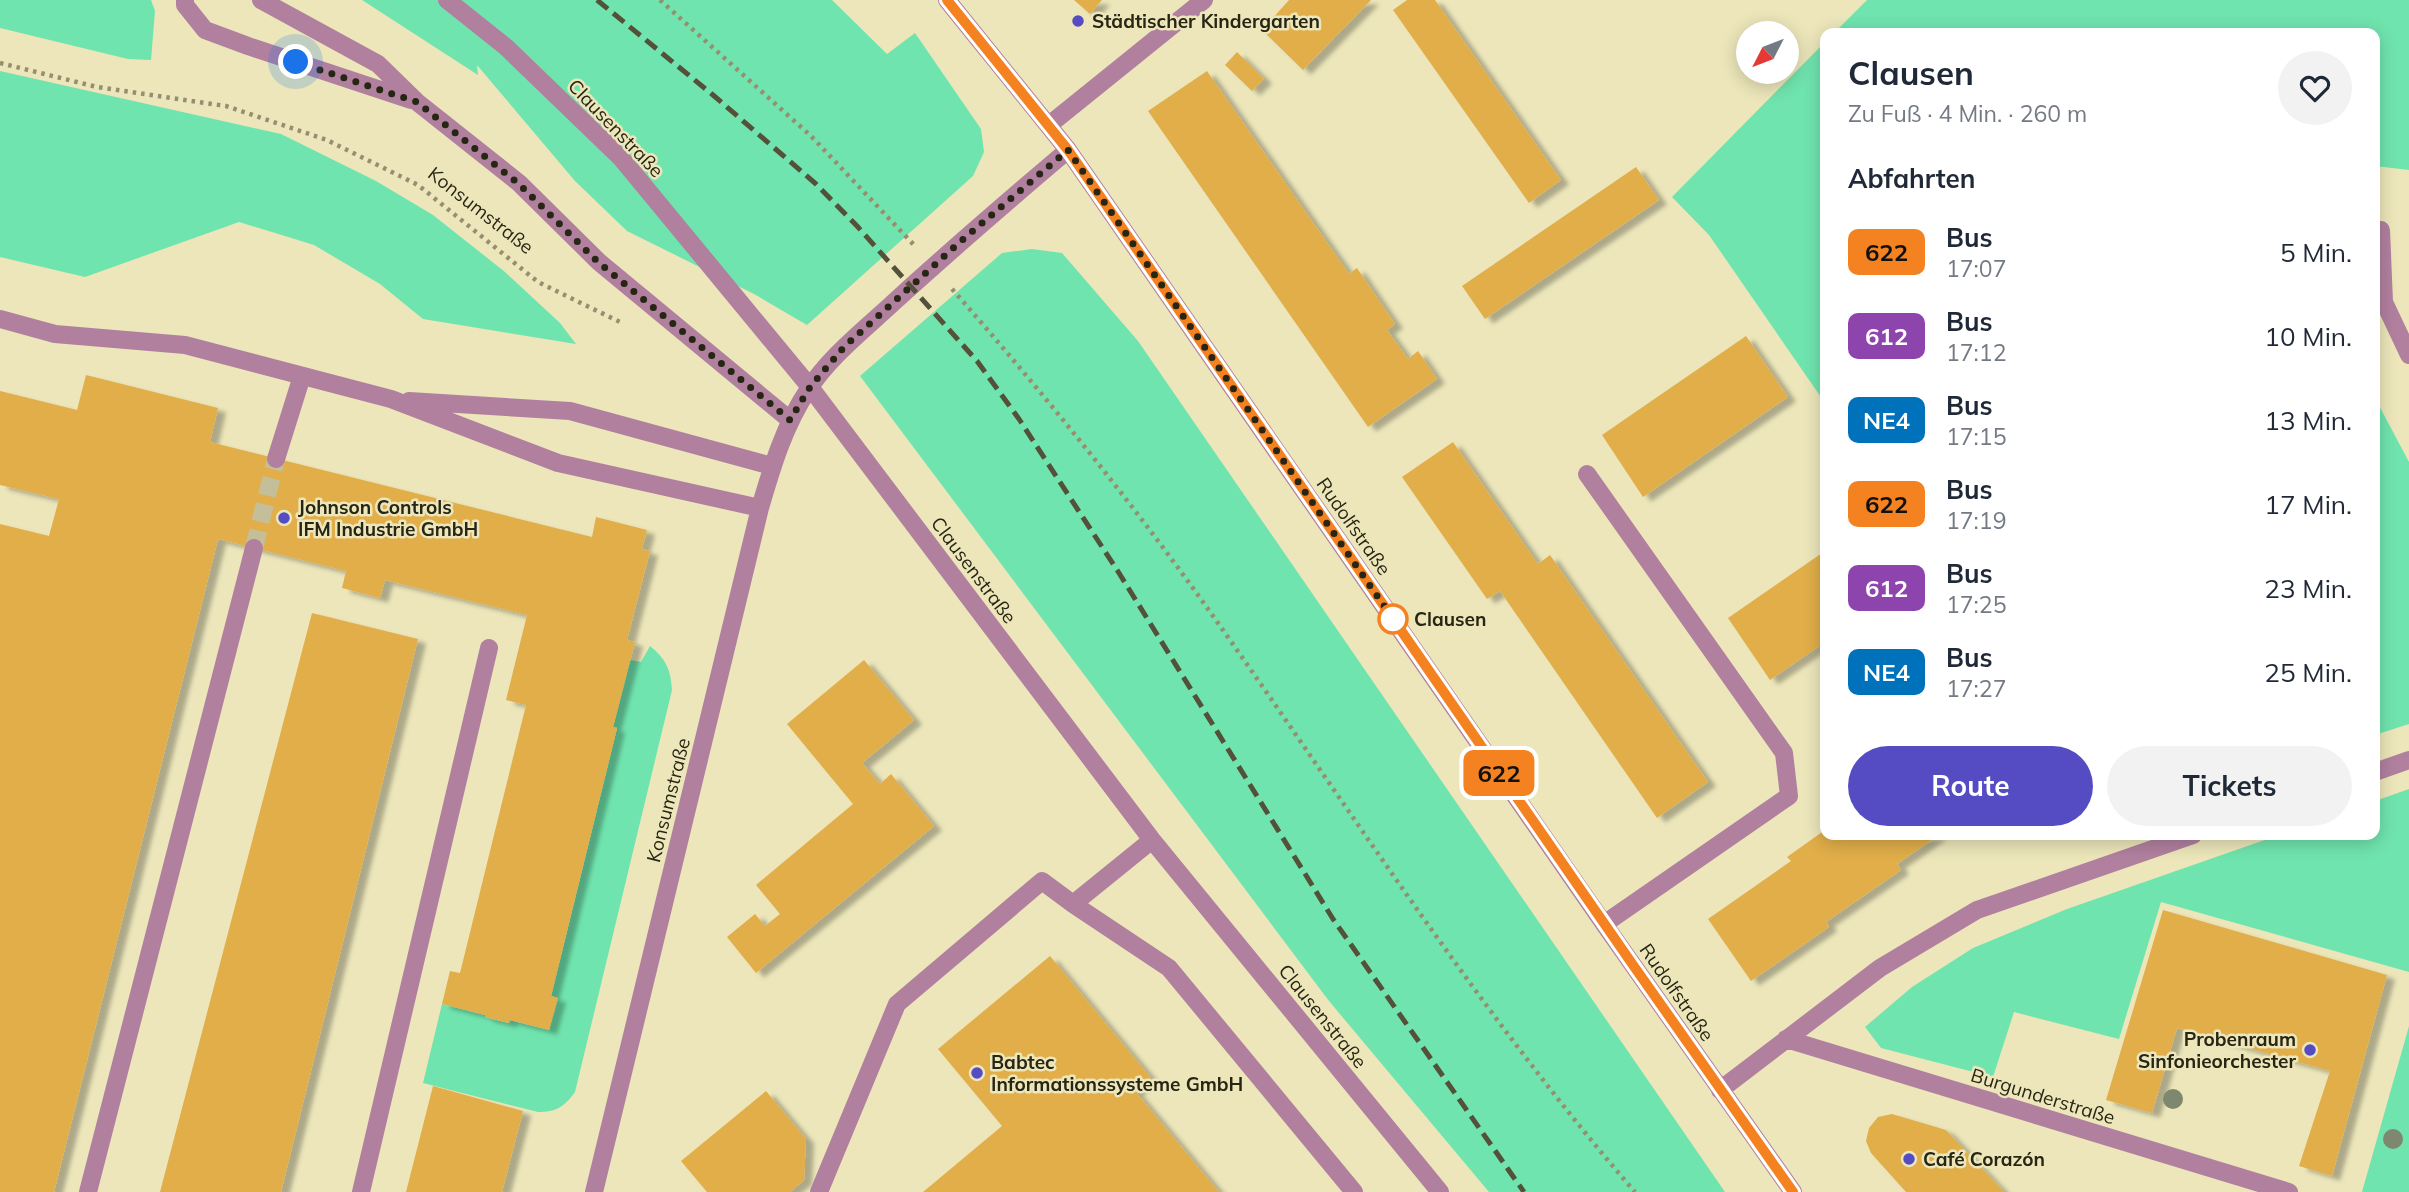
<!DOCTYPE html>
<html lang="de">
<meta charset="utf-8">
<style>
body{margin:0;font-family:Mulish,sans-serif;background:#f2f2f3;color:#1f2937;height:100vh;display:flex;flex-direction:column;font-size:26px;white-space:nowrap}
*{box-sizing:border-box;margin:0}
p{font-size:23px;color:#747a83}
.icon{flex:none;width:38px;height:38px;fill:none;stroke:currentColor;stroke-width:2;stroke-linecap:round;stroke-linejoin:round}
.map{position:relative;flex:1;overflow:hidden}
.details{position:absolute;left:1820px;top:28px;width:560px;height:812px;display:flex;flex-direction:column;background:#fff;border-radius:14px;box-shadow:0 4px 18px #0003}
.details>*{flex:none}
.badge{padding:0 14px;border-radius:10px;font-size:24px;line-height:46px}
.needle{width:46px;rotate:228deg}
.buttons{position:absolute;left:1736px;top:21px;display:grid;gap:14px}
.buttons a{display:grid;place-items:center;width:63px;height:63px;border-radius:50%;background:#fff;box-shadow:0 4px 18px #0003;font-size:35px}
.you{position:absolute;width:35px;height:35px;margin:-18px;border:5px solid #fff;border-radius:50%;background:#1a73e8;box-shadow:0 0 0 10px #1a73e833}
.map>.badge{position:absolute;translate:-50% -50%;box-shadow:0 0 0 4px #fff}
h2{padding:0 28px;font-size:26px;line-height:63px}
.round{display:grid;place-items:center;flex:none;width:74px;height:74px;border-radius:37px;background:#f2f2f3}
.summary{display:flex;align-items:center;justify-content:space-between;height:119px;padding:0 28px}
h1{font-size:33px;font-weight:700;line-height:52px}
.action{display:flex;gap:14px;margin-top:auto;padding:14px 28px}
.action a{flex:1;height:80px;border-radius:42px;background:#554cc3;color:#fff;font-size:28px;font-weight:700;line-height:80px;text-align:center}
.action a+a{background:#f2f2f3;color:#1f2937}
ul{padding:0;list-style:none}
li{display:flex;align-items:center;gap:21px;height:84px;padding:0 28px}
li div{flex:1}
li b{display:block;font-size:26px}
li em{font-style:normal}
li .badge{min-width:77px;font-weight:700;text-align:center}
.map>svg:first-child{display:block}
</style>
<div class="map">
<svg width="2409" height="1192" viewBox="0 0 2409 1192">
<defs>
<filter id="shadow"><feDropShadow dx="8" dy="4.5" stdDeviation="2" flood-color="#0004"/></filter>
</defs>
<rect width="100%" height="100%" fill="#ece6ba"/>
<path fill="#70e4ae" d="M0,0H151L155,11L151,60L128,59L0,28Z
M362,0H832L887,54L915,33L981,129L984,152L973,176L807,325L754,294L627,231L575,181L477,65L478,75Z
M1867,0H2409V170L2375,166V33H1834Z
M1825,42V403L1709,235L1672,197Z
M0,71L281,134L376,181L433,215L505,272L560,323L576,344L423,319L380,284L314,245L239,222L85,277L0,257Z
M1032,249L1062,253L1138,341L1725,1192H1489L1329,1001L860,376L1002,253Z
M2375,398L2409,462V724L2375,735Z
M650,646C666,659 671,670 672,690L575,1092C564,1107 556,1112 538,1112L423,1083L442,1004L485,1015V1017L508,1023L510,1020L549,1030L557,998L551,996L617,728L613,727L630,660L641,662Z
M2409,789V972L2161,902L2119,1039L2014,1012L1993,1077L1881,1048L1865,1027L1912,987L1973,948L2067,909L2279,835H2375V801Z
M2409,1026V1192H2362Z"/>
<path fill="#e1ae4a" filter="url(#shadow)" d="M1074,0H1102L1090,14Z
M1289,0H1371L1303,70L1262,30Z
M1407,0H1435L1561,180L1529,203L1393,10Z
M1237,52L1264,79L1252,91L1225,65Z
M1207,71L1349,274L1357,268L1395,324L1387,330L1408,359L1418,351L1437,379L1368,427L1148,111Z
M1636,167L1659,200L1485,319L1462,286Z
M1746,336L1788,397L1643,497L1602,435Z
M86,375L218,408L210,442L592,537L596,517L647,530L642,549L650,551L627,640L635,642L613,727L617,728L551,996L558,998L549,1030L510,1020L509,1023L485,1017V1015L442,1004L450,971L460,973L526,705L506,700L527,615L385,580L380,598L342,588L346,571L218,539L54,1192H0V524L49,536L59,499L0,485V391L77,410Z
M1453,442L1538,564L1550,555L1708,782L1657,818L1500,591L1487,599L1402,477Z
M1825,551V642L1770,680L1728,618Z
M312,613L418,639L281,1192H160Z
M864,660L914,720L862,763L880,784L891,774L934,826L756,973L727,937L755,914L765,926L780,914L756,885L853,804L787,724Z
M1825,830V835H1939L1897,864L1901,870L1826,922L1829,927L1751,981L1708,919L1791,861L1787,857Z
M2163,910L2387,975L2332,1176L2299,1166L2330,1071L2177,1028L2152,1113L2106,1100Z
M1050,956L1151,1078L1135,1091L1219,1192H923L1002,1126L938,1049Z
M433,1086L523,1111L502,1192H406Z
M766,1091L806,1139L804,1180L790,1192H707L681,1161Z
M1892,1114L1946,1130L2004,1192H1906L1871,1153L1866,1141L1869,1128L1878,1117Z"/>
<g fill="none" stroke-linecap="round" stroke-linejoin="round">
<path stroke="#c5bf99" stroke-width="18" stroke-dasharray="18 9" stroke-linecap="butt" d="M254,548L276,459"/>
<path stroke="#948f70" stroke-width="4.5" stroke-dasharray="3.5 5" stroke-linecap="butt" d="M660,0L811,136L914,245
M0,63L97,87L226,106L327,140L418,185L538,282L624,324
M952,289C1039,388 1121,489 1198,595C1342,796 1472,1004 1635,1192"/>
<path stroke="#b1809f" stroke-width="18" d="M185,0V5L205,30L248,46L411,100
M261,0L378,64L417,102L519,183L599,262L790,420
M447,0L506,47L621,158L810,387L1152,840L1440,1192
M947,0L1068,150L1604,924L1793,1192
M1049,125L1204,0
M2381,230L2384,302L2409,355
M0,319L55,334L185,345L391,399L558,463L760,508
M409,401L570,411L772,466
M276,459L302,376
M1587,474L1784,753L1789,796L1604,924
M2375,772L2409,760
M1073,904L1169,968L1354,1192
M1786,1039L2289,1192
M1720,1090L1880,968L1977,910L2193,835
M88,1192L254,548
M361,1192L489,648
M594,1192L760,508C772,467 784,426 808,390C830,356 865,329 894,302C951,250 1009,200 1068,150
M819,1192L897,1004L1042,881L1073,904L1152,840"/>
<path stroke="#54513a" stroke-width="5" stroke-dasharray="14 7" stroke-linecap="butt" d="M597,0L713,95L816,184L857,226L977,361L1019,419L1119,573L1333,919L1524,1192"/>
</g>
<g fill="#7d886e">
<circle cx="2173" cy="1099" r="10"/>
<circle cx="2393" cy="1139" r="10"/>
</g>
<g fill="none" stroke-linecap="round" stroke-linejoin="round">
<g stroke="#fff" stroke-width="16">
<path id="line" d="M947,0L1068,150L1633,965L1793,1192"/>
</g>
<use href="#line" stroke="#f58220" stroke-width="10"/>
<path stroke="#272514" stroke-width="7" stroke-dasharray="0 12.6" d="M296,62L417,102L519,184L598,262L790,420L810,387L844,347L961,241L1068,150L1398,626L1393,619"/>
</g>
<g fill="#554cc3" stroke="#ece6ba" stroke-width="2.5">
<circle cx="1078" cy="21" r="7"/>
<circle cx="284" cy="518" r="7"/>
<circle cx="2310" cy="1050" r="7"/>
<circle cx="977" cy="1073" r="7"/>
<circle cx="1909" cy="1159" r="7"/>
</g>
<circle fill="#fff" stroke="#f58220" stroke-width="3.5" cx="1393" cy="619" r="14"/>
<g text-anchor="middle" stroke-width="5" stroke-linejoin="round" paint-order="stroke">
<g font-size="19" font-weight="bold" fill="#272514" stroke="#ece6ba" text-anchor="start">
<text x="1092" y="28">Städtischer Kindergarten</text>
<text x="298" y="514">Johnson Controls<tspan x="298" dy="22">IFM Industrie GmbH</tspan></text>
<text x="2296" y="1046" text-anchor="end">Probenraum<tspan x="2296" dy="22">Sinfonieorchester</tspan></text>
<text x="991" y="1069">Babtec<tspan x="991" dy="22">Informationssysteme GmbH</tspan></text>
<text x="1923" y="1166">Café Corazón</text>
</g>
<g font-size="19" fill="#272514" stroke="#ece6ba">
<text transform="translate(616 128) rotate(46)" y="7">Clausenstraße</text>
<text transform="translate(481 210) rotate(38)" y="7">Konsumstraße</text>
<text transform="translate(1354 526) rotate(55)" y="7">Rudolfstraße</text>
<text transform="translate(974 570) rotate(53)" y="7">Clausenstraße</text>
<text transform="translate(668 800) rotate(-76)" y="7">Konsumstraße</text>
<text transform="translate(1677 992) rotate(55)" y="7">Rudolfstraße</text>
<text transform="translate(1323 1016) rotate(51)" y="7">Clausenstraße</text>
<text transform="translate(2043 1096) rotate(17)" y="7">Burgunderstraße</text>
</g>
<g font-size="19" font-weight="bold" fill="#272514" stroke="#ece6ba" text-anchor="start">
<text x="1414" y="626">Clausen</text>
</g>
</g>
</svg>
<div class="buttons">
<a><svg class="needle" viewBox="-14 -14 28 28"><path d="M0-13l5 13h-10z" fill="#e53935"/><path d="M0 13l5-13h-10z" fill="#747a83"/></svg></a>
</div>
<div class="you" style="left:296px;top:62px"></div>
<b class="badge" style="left:1499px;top:773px;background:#f58220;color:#111">622</b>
<section class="details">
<div class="summary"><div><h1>Clausen</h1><p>Zu Fuß · 4 Min. · 260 m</p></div><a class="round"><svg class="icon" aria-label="heart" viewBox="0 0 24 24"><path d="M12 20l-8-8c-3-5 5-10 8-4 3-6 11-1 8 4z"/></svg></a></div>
<h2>Abfahrten</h2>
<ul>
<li><span class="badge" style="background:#f58220;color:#111">622</span><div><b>Bus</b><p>17:07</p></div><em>5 Min.</em></li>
<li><span class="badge" style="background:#8e44ad;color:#fff">612</span><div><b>Bus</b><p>17:12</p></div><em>10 Min.</em></li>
<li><span class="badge" style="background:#0072bc;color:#fff">NE4</span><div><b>Bus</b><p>17:15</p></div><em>13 Min.</em></li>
<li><span class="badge" style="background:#f58220;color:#111">622</span><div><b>Bus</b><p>17:19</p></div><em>17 Min.</em></li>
<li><span class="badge" style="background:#8e44ad;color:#fff">612</span><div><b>Bus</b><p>17:25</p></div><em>23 Min.</em></li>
<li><span class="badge" style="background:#0072bc;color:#fff">NE4</span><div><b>Bus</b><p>17:27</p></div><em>25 Min.</em></li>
</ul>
<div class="action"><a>Route</a><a>Tickets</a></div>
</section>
</div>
